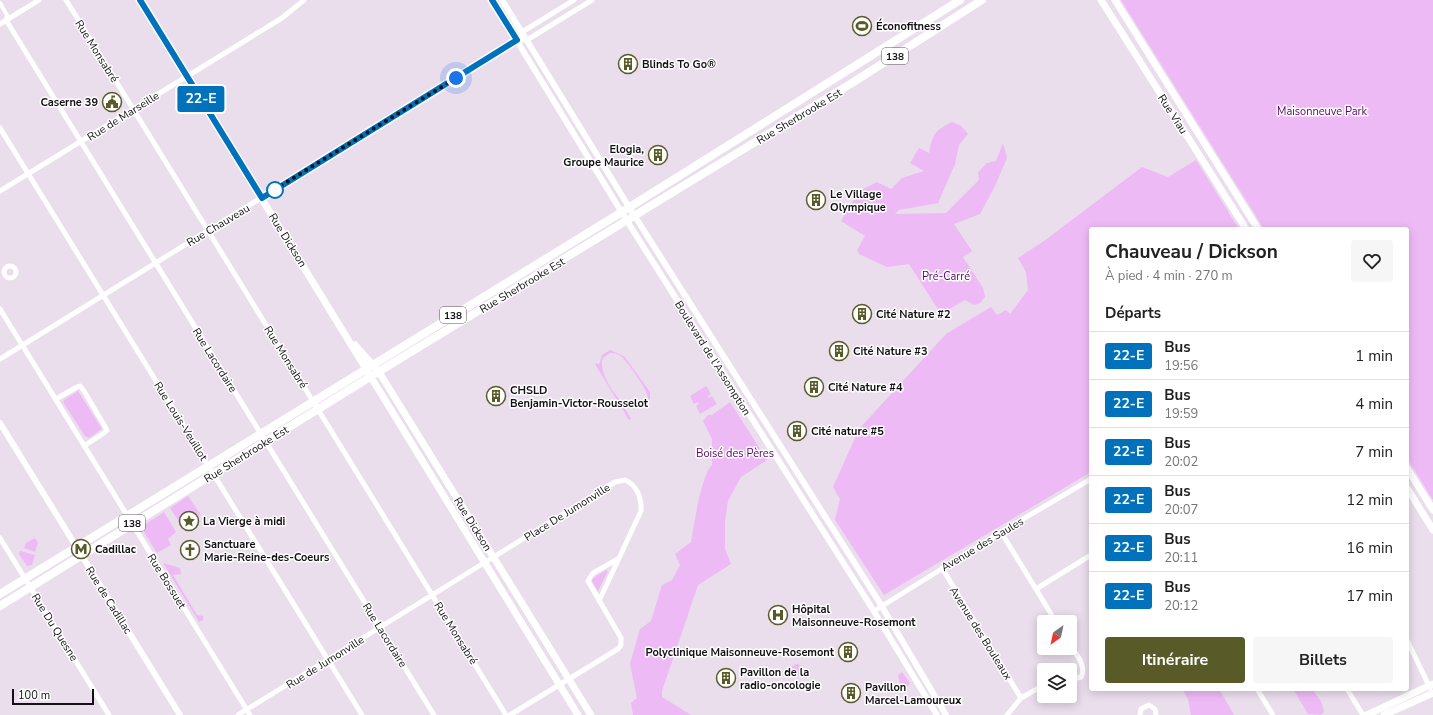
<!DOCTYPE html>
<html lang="fr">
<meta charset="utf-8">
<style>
body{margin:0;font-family:"Nunito Sans",sans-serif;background:#f6f6f6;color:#222;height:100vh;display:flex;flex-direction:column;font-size:15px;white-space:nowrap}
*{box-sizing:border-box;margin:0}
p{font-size:13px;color:#767676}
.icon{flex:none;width:22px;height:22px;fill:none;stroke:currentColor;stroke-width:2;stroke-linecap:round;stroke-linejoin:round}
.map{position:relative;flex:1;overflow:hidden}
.side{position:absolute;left:1089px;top:227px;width:320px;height:464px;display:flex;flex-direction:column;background:#fff;border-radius:4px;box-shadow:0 2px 10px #0003}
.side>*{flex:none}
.badge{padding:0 8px;border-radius:3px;font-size:14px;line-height:26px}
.needle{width:26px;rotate:213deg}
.controls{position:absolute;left:1037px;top:615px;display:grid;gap:8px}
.controls a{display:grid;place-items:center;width:40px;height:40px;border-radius:4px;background:#fff;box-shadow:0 2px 10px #0003;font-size:20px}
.scale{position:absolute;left:12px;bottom:10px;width:82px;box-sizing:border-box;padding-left:4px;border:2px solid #141015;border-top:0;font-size:11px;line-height:14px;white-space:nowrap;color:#141015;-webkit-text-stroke:3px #fff;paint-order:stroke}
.you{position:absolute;width:20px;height:20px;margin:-10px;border:3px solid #fff;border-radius:50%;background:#1a73e8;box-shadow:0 0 0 6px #1a73e833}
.map>.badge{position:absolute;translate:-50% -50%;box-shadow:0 0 0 2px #fff}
h2{padding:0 16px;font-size:15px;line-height:36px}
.round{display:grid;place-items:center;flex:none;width:42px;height:42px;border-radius:4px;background:#f6f6f6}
.overview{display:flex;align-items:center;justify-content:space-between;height:68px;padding:0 16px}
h1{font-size:19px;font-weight:700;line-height:30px}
.cta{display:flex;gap:8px;margin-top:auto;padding:8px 16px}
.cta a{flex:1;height:46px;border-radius:4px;background:#585b28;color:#fff;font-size:16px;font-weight:700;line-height:46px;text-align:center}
.cta a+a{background:#f6f6f6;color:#222}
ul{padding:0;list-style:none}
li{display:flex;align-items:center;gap:12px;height:48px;padding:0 16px;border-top:1px solid #e0e0e0}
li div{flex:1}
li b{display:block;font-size:15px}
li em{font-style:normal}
li .badge{min-width:44px;font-weight:700;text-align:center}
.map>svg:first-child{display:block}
</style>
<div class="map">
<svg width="1433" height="715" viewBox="0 0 1433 715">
<rect width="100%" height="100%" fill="#eaddec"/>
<path fill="#eebaf6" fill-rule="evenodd" d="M1121,0H1433V500L1407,458V229H1264Z
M952,122L961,126L968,134L959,145L955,164L938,203L899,210L895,214L946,213L979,180L978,172L987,163L996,161L1003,143L1007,158L995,186L980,214L954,224L972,251L963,257L983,288L985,297L980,303L974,305L965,300L941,314L909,264L887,267L859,254L857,250L865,236L841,221L859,191L877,182L891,189L902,178L924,171L910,163L919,148L929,153C933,134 934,131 952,122Z
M1196,160L1239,229H1091V472L884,595L835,520L840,499L833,487L859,429L946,334L991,307L997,315L1006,310L1010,314L1028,290L1026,272L1018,258L1044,241L1142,167L1168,177Z
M610,350L624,356L650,392V399C643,407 634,410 624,407L631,419L629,420L595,364L597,363L599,365L602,355ZM610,353C615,353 619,354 622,357C628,363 648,390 648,398L639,405L630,407C617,403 597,370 603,358Z
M706,386L711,394L708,396L709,398L712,396L717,404L700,414L696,406L699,404L697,402L694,404L690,396Z
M78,391L102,429L89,438L85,436L63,402L64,400Z
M730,402L767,460L741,477L728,501L725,522V549L731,564L698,585L662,691V697L691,715H633L631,703L637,698L630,664L640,629L651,621L662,585L672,580L680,565L675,554L691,542C694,526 701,475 712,465V439L703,421L708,415H712Z
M188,496L201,515L199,516L197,513L194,515L198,522L183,529L180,524H190L191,519L186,520V523H180L170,508Z
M164,512L176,532L168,539L171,545L157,553L141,527Z
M35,538L38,543L35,552L24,548L26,543Z
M20,551L35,555L32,565L27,566L19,554Z
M163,563L180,568L181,574L173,575L197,615L203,616V620L199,622Z
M606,570L608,571L598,591L592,581V579Z
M791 670a6 6 0 1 1 12 0a6 6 0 1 1-12 0Z
M902,672L910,683L908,686L900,685L898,675Z
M1182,689H1219L1234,715H1191L1188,699Z
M1293,689H1312L1321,701L1324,712L1321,715L1308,714Z"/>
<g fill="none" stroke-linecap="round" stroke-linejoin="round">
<path stroke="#fff" stroke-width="4" d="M0,3L7,15L6,20"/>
<path stroke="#fff" stroke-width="5" d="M66,0L506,715
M6,20L434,715
M0,24L39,0
M517,40H527L592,0
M0,128L362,715
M0,191L282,18L304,0
M4 272a6 6 0 1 1 12 0a6 6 0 1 1-12 0Z
M0,309L250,715
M0,359L517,40L522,32L574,0
M56,399L77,387L80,386L84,391L107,430L104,433L84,446
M1001,532L1056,622
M0,538L109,715
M942,568L1021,698
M1036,589L1091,555
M874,611L1001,532L1091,479
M1407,640L1430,688
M1070,645C1076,654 1087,666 1081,677L1070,680
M1257,689L1273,715
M1347,689L1363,715
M238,715L615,482L625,480C637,485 642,499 641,511L599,601
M510,715L618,649L621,645V638L588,581L593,573L618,559
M1007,715L1021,698L1044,685
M1140,715L1141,709L1149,705L1155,709L1156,715"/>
<path stroke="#fff" stroke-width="6" d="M492,0L627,221L870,605L937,715
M502,0L629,207L878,600L946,715
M0,423L180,715"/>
<path stroke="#fff" stroke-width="7" d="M140,0L578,715
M1101,0L1246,229
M1115,0L1258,229
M355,345L379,372L591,715
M1407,468L1433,510
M1407,488L1433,530
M1367,715L1433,684
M1384,715L1433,693"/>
<path stroke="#fff" stroke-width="8" d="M0,594L617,215L960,0
M0,606L370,377L852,83L982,0"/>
</g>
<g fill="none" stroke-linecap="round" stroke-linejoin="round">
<g stroke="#fff" stroke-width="9">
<path id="line" d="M140,0L262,198L517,40L492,0"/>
</g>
<use href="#line" stroke="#0072bc" stroke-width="6"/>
<path stroke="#141015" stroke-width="4" stroke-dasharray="0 7.2" d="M275,190L269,193L456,78"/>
</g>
<defs>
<g id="stadium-ring" transform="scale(1)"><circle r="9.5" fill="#fff" stroke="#585b28" stroke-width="1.5"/><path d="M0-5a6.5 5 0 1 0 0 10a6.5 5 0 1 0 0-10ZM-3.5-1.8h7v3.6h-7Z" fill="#585b28"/></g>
<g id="building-ring" transform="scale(1)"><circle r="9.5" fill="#fff" stroke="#585b28" stroke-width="1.5"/><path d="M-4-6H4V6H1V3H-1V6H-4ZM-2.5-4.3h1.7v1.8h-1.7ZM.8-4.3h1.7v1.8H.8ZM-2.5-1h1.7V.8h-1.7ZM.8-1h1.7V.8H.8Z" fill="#585b28"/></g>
<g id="civic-ring" transform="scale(1)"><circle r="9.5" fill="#fff" stroke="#585b28" stroke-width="1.5"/><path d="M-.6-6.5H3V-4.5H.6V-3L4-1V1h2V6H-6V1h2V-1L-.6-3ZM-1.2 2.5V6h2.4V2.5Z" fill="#585b28"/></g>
<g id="sight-ring" transform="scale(1)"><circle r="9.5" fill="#fff" stroke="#585b28" stroke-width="1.5"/><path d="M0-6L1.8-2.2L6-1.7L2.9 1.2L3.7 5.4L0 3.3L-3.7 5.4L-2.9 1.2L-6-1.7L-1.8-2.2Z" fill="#585b28"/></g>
<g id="metro-ring" transform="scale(1)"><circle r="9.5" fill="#fff" stroke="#585b28" stroke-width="1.5"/><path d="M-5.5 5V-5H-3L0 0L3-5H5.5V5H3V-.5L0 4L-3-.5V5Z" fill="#585b28"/></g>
<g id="church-ring" transform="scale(1)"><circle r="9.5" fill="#fff" stroke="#585b28" stroke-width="1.5"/><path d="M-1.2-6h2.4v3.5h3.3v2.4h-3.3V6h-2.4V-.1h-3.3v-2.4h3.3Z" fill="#585b28"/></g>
<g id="hospital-ring" transform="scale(1)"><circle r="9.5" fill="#fff" stroke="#585b28" stroke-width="1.5"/><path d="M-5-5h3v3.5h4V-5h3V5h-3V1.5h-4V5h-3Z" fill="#585b28"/></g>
</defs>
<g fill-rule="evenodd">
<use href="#stadium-ring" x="862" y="26"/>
<use href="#building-ring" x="628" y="64"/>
<use href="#civic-ring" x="112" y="102"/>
<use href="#building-ring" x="658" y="155"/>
<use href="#building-ring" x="816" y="200"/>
<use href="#building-ring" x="862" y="314"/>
<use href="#building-ring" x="839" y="351"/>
<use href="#building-ring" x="814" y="387"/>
<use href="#building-ring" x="496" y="396"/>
<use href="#building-ring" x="797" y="431"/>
<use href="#sight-ring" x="189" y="521"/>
<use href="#metro-ring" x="81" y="549"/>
<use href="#church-ring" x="190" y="550"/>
<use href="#hospital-ring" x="778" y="615"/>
<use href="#building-ring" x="848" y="652"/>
<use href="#building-ring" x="726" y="678"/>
<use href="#building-ring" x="851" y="693"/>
</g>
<circle fill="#fff" stroke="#0072bc" stroke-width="2" cx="275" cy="190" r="8"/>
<g text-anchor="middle" stroke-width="3" stroke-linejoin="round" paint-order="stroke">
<g fill="#fff" stroke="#5a585b" stroke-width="1">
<rect x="882" y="48" width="26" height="16" rx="3"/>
<rect x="440" y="307" width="26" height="16" rx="3"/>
<rect x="119" y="515" width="26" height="16" rx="3"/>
</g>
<g font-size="10" font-weight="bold" fill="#141015">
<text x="895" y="60">138</text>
<text x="453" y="319">138</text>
<text x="132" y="527">138</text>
</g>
<g font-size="11" font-weight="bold" fill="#141015" stroke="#fff" text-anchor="start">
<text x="876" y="30">Éconofitness</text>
<text x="642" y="68">Blinds To Go®</text>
<text x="98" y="106" text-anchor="end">Caserne 39</text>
<text x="644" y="153" text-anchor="end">Elogia,<tspan x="644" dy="13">Groupe Maurice</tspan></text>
<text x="830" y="198">Le Village<tspan x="830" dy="13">Olympique</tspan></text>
<text x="876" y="318">Cité Nature #2</text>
<text x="853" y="355">Cité Nature #3</text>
<text x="828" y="391">Cité Nature #4</text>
<text x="510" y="394">CHSLD<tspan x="510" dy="13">Benjamin-Victor-Rousselot</tspan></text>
<text x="811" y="435">Cité nature #5</text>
<text x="203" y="525">La Vierge à midi</text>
<text x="204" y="548">Sanctuare<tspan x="204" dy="13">Marie-Reine-des-Coeurs</tspan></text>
<text x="95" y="553">Cadillac</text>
<text x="792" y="613">Hôpital<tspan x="792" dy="13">Maisonneuve-Rosemont</tspan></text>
<text x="834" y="656" text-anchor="end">Polyclinique Maisonneuve-Rosemont</text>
<text x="740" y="676">Pavillon de la<tspan x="740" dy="13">radio-oncologie</tspan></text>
<text x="865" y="691">Pavillon<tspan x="865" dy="13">Marcel-Lamoureux</tspan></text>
</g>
<g font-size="11" fill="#141015" stroke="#fff">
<text transform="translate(97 51) rotate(58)" y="4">Rue Monsabré</text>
<text transform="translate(1173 114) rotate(57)" y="4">Rue Viau</text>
<text transform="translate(123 116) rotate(-32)" y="4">Rue de Marseille</text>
<text transform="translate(799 116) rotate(-31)" y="4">Rue Sherbrooke Est</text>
<text transform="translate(218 225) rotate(-31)" y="4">Rue Chauveau</text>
<text transform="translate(288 240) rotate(58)" y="4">Rue Dickson</text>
<text transform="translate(522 285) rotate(-31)" y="4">Rue Sherbrooke Est</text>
<text transform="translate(286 357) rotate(58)" y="4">Rue Monsabré</text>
<text transform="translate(713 358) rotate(58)" y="4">Boulevard de l'Assomption</text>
<text transform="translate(215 360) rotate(58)" y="4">Rue Lacordaire</text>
<text transform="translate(181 421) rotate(58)" y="4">Rue Louis-Veuillot</text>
<text transform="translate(246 454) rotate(-32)" y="4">Rue Sherbrooke Est</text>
<text transform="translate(567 512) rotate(-32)" y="4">Place De Jumonville</text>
<text transform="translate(473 524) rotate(58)" y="4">Rue Dickson</text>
<text transform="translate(982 544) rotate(-31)" y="4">Avenue des Saules</text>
<text transform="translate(167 581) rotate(58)" y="4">Rue Bossuet</text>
<text transform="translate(109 600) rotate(58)" y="4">Rue de Cadillac</text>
<text transform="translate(55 627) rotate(58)" y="4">Rue Du Quesne</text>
<text transform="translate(456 633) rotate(58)" y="4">Rue Monsabré</text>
<text transform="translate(981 633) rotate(58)" y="4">Avenue des Bouleaux</text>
<text transform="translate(385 635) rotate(58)" y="4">Rue Lacordaire</text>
<text transform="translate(325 662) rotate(-32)" y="4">Rue de Jumonville</text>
</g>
<g font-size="11" fill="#590566" stroke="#fff">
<text x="1322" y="115">Maisonneuve Park</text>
<text x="946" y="280">Pré-Carré</text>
<text x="735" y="457">Boisé des Pères</text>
</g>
</g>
</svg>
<div class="controls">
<a><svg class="needle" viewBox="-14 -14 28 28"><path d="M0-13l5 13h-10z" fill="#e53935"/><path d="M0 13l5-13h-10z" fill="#767676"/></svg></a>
<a><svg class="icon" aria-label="layers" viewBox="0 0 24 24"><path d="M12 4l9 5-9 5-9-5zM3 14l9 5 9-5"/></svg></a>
</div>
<div class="scale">100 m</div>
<div class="you" style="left:456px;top:78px"></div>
<b class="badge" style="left:201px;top:99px;background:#0072bc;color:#fff">22-E</b>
<section class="side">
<div class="overview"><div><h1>Chauveau / Dickson</h1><p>À pied · 4 min · 270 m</p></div><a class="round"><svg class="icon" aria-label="heart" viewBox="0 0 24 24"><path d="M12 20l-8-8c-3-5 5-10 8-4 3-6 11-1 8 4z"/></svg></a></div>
<h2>Départs</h2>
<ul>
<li><span class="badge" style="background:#0072bc;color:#fff">22-E</span><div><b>Bus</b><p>19:56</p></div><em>1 min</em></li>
<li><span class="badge" style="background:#0072bc;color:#fff">22-E</span><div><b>Bus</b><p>19:59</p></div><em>4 min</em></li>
<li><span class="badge" style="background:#0072bc;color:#fff">22-E</span><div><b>Bus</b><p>20:02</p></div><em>7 min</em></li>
<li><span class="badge" style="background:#0072bc;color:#fff">22-E</span><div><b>Bus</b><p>20:07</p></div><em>12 min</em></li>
<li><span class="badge" style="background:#0072bc;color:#fff">22-E</span><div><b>Bus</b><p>20:11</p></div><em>16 min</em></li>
<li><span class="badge" style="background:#0072bc;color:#fff">22-E</span><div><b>Bus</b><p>20:12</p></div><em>17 min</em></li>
</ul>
<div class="cta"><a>Itinéraire</a><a>Billets</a></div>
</section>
</div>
